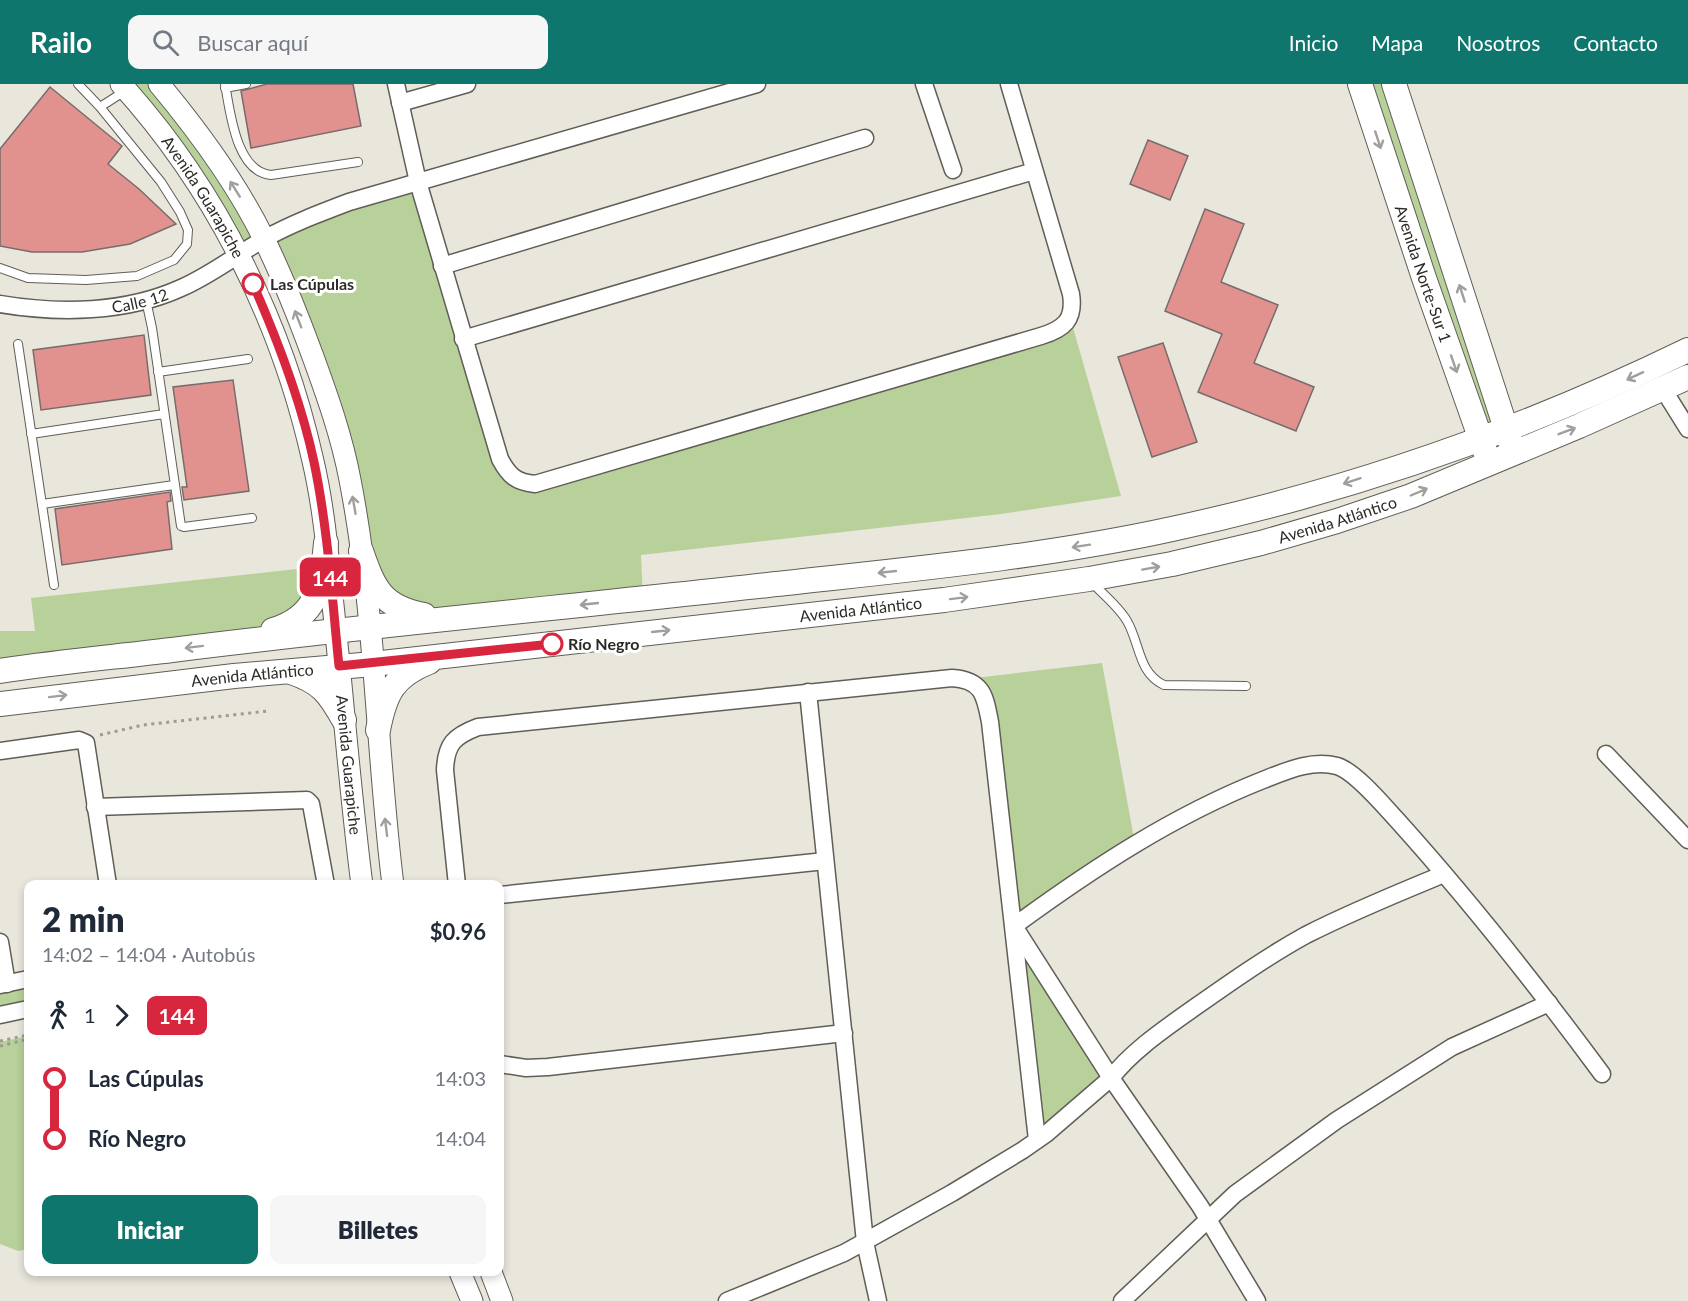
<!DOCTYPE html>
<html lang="es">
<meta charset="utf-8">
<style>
body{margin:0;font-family:Lato,sans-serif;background:#f6f6f7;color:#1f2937;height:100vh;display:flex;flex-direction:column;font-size:22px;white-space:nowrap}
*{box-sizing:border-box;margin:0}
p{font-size:20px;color:#747a83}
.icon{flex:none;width:33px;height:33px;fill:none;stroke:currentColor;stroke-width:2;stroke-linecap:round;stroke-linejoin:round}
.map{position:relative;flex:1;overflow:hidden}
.side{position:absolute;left:24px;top:796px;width:480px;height:396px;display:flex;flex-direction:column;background:#fff;border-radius:12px;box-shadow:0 3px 9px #0003}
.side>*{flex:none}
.badge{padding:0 12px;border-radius:9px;font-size:21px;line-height:39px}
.map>.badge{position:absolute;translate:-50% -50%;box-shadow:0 0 0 3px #fff}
.legs{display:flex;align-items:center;gap:9px;height:66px;padding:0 18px;font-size:20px}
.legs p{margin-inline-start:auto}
.head{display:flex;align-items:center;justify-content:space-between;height:102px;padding:0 18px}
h1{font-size:33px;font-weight:800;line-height:45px}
.button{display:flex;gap:12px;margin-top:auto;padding:12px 18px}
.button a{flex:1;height:69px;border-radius:12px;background:#0f766e;color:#fff;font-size:24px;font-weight:800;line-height:69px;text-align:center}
.button a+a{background:#f6f6f7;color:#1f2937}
ul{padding:0 18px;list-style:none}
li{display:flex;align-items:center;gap:21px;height:60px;font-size:22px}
li i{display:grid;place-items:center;width:9px;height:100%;margin:0 8px;background:currentColor}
li i::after{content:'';width:15px;height:15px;margin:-8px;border:4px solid;border-radius:50%;background:#fff}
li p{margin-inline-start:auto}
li:first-child i{background:linear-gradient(#0000 50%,currentColor 0)}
li:last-child i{background:linear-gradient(currentColor 50%,#0000 0)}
header{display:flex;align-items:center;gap:36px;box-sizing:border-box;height:84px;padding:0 30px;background:#0f766e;color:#fff}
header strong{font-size:28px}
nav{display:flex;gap:33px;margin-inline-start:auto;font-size:21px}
.search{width:420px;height:54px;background:#f6f6f7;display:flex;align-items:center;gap:15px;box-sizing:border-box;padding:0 21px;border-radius:12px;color:#747a83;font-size:22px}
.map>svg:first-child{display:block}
</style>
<header>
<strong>Railo</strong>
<div class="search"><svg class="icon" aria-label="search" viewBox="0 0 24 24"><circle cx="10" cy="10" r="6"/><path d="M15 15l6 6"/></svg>Buscar aquí</div>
<nav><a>Inicio</a><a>Mapa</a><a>Nosotros</a><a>Contacto</a></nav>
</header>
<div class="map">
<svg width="1688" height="1217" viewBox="0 0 1688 1217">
<rect width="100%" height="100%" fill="#e9e6dc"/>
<path fill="#b8d19a" d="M121,0H159L264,155L418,98L493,356L522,399L1041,252L1070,233L1121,412L1001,430L641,471L643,514L451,534L381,510L350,395L265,156L240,170Z
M1360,0H1394L1507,345L1480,356Z
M324,482L294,539L0,587V547H35L31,514Z
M1102,579L1135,760L1014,842L1111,994L1037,1056L990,638L966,595Z
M28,895V925L0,931V901Z
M28,952V1165L18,1167L0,1160V958Z"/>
<path fill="#e2928e" stroke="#776c6b" stroke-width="1.5" d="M267,0H353L361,42L251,64L241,7Z
M50,3L122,62L108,80L139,105L176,140L130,160L82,168H32L0,162V65Z
M1148,56L1188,72L1170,116L1130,100Z
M1205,125L1244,140L1221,198L1278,221L1254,279L1314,303L1296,347L1198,308L1222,250L1165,227Z
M144,251L151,311L41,326L33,266Z
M1163,259L1197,358L1152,373L1118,273Z
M233,296L249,407L184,416L182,403H187L173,303Z
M170,408L171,417L167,418L172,465L62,481L55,425Z"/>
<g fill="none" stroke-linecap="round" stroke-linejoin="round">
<g stroke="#605e56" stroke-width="10">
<path id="service" d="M225,0C230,27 236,88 271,91L358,78
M225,4L246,0
M100,23L125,7
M0,184L28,194L86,196L137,192L174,176L187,160L188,146L180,128L161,98L100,23L78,0
M146,216L152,244L181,442L184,443L252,434
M18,260L54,501
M158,288L248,275
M31,350L164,330
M42,420L174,401
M1091,498C1103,510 1119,523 1127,537C1140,559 1138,589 1164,601L1246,602"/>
</g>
<g stroke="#605e56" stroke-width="19">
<g id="minor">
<path d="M396,0L418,98L500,375C509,392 516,398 535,400L1041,252C1064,245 1075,236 1071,210L1009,0"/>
<path d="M924,0L953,86"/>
<path d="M400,19L467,0"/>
<path d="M442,182L865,54"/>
<path id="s1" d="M0,220C59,230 126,229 181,204C211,191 236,171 264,155C291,140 320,129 349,118L757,0"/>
<path d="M463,255L1034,87"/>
<path d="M1663,305L1688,345"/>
<path d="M808,608L865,1158L878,1217"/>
<path d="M0,667L79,656L86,659L108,801"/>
<path d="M1606,670L1688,756"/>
<path d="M95,723L307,716L311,720L326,801"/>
<path d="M457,801L445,686C446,660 454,652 478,643L952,594C983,596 985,612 990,638L1037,1056"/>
<path d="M500,811L825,777"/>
<path d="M0,858L7,900"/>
<path d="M0,901L28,895"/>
<path d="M0,931L28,925"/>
<path d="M500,980L526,984L548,983L844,949"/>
<path d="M727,1217L844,1169L952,1109L1023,1066L1046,1050L1111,994C1132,967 1163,946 1191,926C1228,900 1266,873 1306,851C1351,828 1398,809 1444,790"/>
<path d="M1122,1217L1235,1110L1337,1036L1452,963L1549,919"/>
<path d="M1257,1217L1200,1122L1111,994L1014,842C1092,785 1172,732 1263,696C1286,687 1312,675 1337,682C1355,687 1384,722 1397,736C1470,817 1537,902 1602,990"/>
</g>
</g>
<g stroke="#605e56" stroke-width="23">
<g id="tertiary">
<path id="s2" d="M121,0C217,106 282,238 313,377C324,424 328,473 333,521C343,614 350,708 362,801"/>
<path d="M159,0C199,48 238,101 265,157C283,194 298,232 312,270C327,311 342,353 350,396C376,529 376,666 393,801"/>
<path d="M460,1188L472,1217"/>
<path d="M491,1188L502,1217"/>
</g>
</g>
<g stroke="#605e56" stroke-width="26">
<g id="secondary">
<path id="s3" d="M1360,0L1424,194L1486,370"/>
<path d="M1394,0L1511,360"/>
<path d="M361,467C374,505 382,523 424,531"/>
<path d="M273,546C318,533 322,501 326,459"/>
<path d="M0,587C57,578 115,573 172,566C371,541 570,523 768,501C903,486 1039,474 1172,445C1349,407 1526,345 1688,266"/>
<path d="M291,588C321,598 329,609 344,636"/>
<path id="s4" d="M0,620L234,592L373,580L944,516L1089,495L1172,480L1261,459L1337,437L1411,412L1579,342L1688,293"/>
<path d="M378,646C385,610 393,592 429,578"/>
</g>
</g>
<path stroke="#9d9b93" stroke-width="3" stroke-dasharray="3 4.5" stroke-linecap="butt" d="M100,651L143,641L268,627
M0,957L28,951
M0,962L25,956L28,969"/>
<use href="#service" stroke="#fff" stroke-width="8"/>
<use href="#minor" stroke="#fff" stroke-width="16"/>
<use href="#tertiary" stroke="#fff" stroke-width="21"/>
<use href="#secondary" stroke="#fff" stroke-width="24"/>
</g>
<defs><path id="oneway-shaft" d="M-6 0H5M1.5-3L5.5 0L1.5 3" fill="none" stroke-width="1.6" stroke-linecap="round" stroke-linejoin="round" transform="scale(1.5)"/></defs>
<g stroke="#a09f9d">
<use href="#oneway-shaft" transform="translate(1378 56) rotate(72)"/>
<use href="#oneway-shaft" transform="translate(235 105) rotate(-122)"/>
<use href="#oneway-shaft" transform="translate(1462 209) rotate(-108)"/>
<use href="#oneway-shaft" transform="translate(298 235) rotate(-111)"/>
<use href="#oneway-shaft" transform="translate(1454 280) rotate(71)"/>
<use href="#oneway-shaft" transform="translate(1635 292) rotate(155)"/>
<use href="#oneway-shaft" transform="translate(1567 347) rotate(-21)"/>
<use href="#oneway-shaft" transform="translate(1352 397) rotate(162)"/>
<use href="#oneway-shaft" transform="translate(1419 408) rotate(-23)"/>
<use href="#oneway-shaft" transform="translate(354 421) rotate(-100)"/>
<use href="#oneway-shaft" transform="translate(1081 462) rotate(171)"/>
<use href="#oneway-shaft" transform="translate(1151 484) rotate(-10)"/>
<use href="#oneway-shaft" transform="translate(887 488) rotate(174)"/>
<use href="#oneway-shaft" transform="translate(959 514) rotate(-7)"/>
<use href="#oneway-shaft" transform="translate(589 520) rotate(174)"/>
<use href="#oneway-shaft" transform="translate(661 547) rotate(-6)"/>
<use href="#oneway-shaft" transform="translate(194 563) rotate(173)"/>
<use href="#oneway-shaft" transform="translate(58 612) rotate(-7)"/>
<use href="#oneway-shaft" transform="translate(386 743) rotate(-97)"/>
</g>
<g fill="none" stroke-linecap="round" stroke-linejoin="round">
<g stroke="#fff" stroke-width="14">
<path id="line-1" d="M253,200C278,257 301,317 314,378C328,445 332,514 339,582L552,560"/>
</g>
<use href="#line-1" stroke="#d7263d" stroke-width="9"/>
</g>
<g fill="#fff" stroke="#d7263d" stroke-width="3">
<circle cx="253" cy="200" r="10"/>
<circle cx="552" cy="560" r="10"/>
</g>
<g text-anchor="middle" stroke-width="6" stroke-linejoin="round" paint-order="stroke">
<g font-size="16" fill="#2b2a26" stroke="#fff">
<text dy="6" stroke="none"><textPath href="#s2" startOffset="140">Avenida Guarapiche</textPath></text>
<text dy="6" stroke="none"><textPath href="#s3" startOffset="200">Avenida Norte-Sur 1</textPath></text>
<text dy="6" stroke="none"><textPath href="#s1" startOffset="141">Calle 12</textPath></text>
<text dy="6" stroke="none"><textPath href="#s4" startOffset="1352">Avenida Atlántico</textPath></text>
<text dy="6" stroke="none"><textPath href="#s4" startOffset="866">Avenida Atlántico</textPath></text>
<text dy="6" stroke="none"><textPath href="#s4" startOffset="254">Avenida Atlántico</textPath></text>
<text dy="6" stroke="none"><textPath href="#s2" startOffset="734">Avenida Guarapiche</textPath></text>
</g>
<g font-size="16" font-weight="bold" fill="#2b2a26" stroke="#fff" text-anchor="start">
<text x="270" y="206">Las Cúpulas</text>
<text x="568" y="566">Río Negro</text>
</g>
</g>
</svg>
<b class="badge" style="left:330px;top:493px;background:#d7263d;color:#fff">144</b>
<section class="side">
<div class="head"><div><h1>2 min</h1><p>14:02 – 14:04 · Autobús</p></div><b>$0.96</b></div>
<div class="legs"><svg class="icon" aria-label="walk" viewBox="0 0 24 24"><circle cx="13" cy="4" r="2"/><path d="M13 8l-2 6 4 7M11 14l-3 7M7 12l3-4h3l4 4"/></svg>1<svg class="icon" aria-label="forward" viewBox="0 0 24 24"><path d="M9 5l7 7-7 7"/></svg><b class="badge" style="background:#d7263d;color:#fff">144</b></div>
<ul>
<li><i style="color:#d7263d"></i><b>Las Cúpulas</b><p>14:03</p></li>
<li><i style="color:#d7263d"></i><b>Río Negro</b><p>14:04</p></li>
</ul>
<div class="button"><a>Iniciar</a><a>Billetes</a></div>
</section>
</div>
